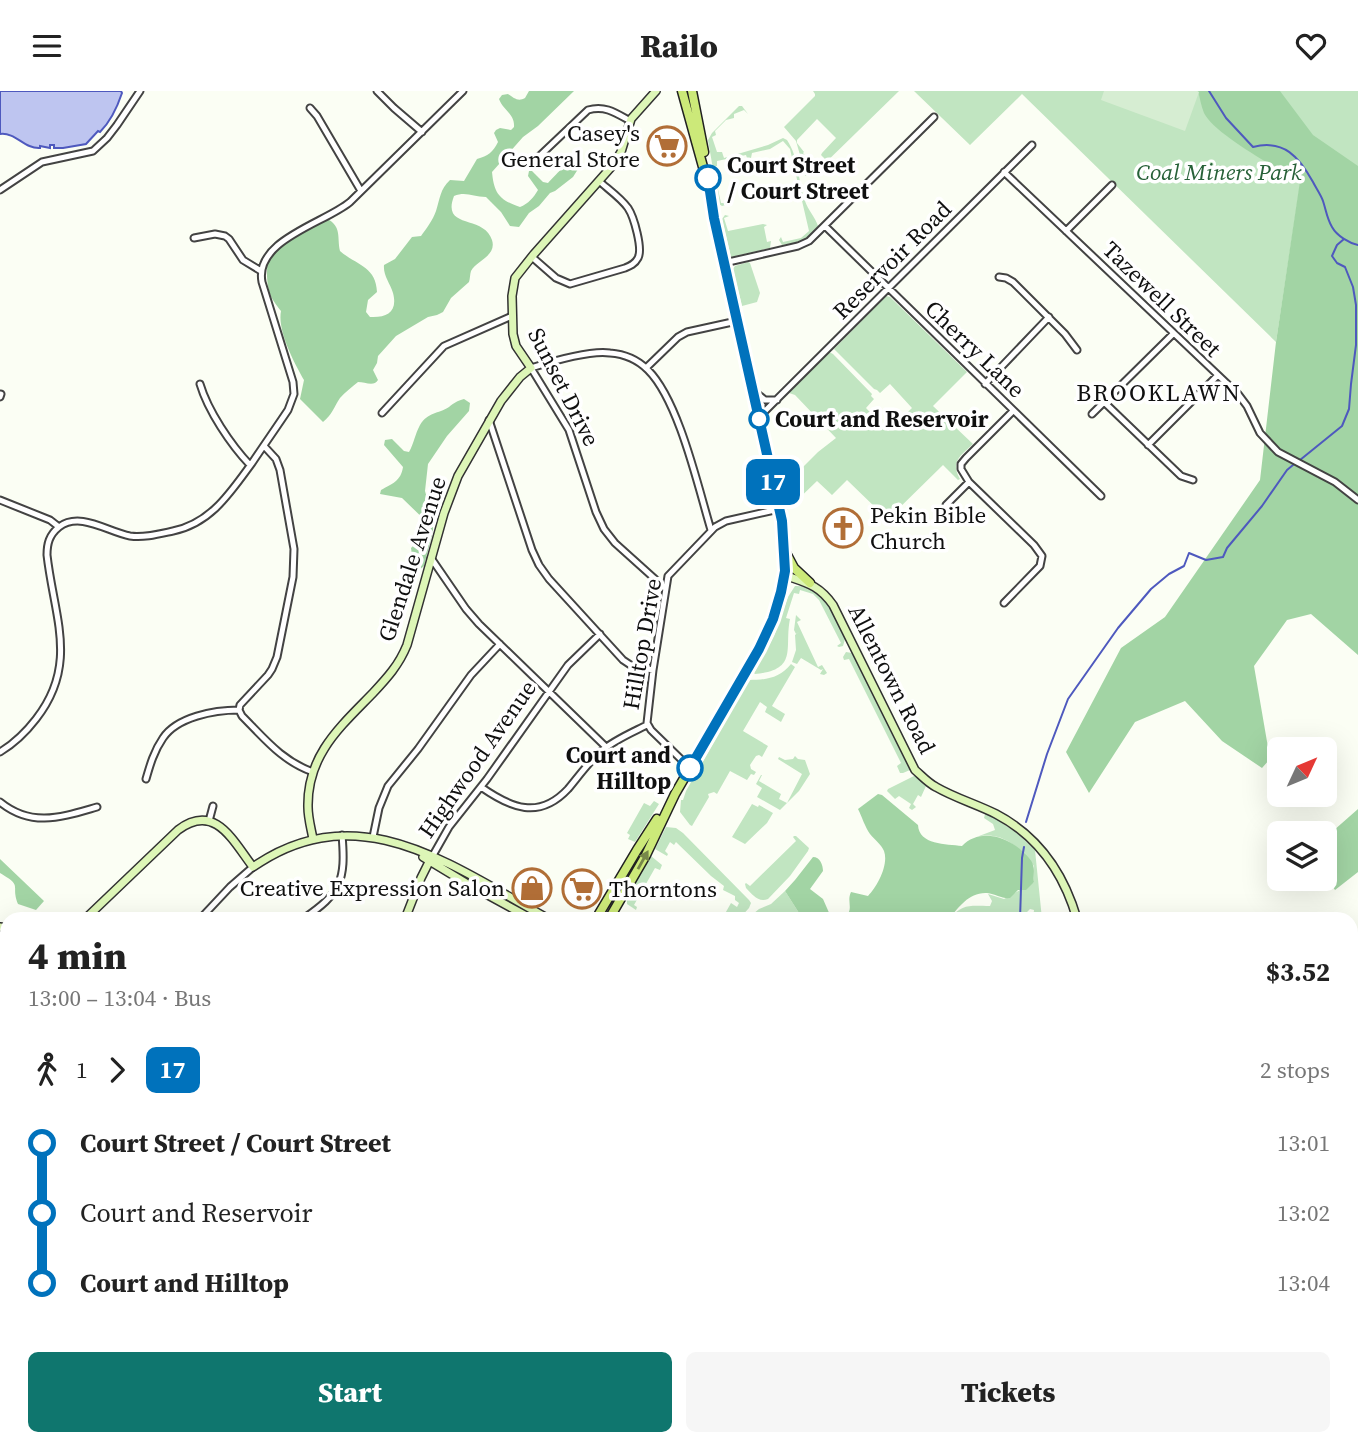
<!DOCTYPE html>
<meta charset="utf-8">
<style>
body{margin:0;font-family:"Source Serif 4",serif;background:#f6f6f6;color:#222;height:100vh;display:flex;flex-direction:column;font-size:26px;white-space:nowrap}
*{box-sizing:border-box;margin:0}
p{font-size:23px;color:#767676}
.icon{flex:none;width:38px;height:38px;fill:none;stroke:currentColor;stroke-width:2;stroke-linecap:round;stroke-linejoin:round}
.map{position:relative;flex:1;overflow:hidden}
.drawer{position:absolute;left:0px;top:821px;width:1358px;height:534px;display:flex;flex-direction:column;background:#fff;border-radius:21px 21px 0 0;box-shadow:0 7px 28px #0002}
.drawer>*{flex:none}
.badge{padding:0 14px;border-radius:10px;font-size:24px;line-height:46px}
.needle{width:46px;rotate:46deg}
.fabs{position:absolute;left:1267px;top:646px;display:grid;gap:14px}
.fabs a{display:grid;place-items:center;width:70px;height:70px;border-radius:10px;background:#fff;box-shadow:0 7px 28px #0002;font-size:35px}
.map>.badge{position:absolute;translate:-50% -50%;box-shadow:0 0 0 4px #fff}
.legs{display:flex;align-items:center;gap:10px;height:77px;padding:0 28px;font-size:23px}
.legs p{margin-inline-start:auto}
.overview{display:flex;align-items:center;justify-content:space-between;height:119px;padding:0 28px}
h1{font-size:38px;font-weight:800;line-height:52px}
.cta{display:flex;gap:14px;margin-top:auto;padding:14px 28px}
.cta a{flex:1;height:80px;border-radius:10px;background:#0f766e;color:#fff;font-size:28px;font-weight:800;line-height:80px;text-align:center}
.cta a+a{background:#f6f6f6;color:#222}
ul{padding:0 28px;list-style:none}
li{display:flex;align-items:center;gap:24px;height:70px;font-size:26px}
li i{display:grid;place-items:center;width:10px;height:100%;margin:0 9px;background:currentColor}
li i::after{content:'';width:18px;height:18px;margin:-9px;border:5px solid;border-radius:50%;background:#fff}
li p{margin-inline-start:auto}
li:first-child i{background:linear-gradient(#0000 50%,currentColor 0)}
li:last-child i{background:linear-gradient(currentColor 50%,#0000 0)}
header{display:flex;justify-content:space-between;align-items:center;height:91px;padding:0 28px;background:#fff;font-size:32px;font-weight:800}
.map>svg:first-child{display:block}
</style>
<header><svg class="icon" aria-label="menu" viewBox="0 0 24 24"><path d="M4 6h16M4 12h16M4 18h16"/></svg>Railo<svg class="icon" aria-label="heart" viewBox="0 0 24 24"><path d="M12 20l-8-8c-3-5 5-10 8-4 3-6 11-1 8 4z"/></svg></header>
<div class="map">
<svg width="1358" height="1354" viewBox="0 0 1358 1354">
<rect width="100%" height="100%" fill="#fbfef4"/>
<path fill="#c1e5c1" d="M813,0H899L815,82L805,85L806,78H813L824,67L821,64L822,62L836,47L817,28L797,49V52L804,61L803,62L807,67L804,71H802L796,50L784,36L815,5V3Z
M914,0H1358V77L1307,48L1276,251L1022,3L970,54Z
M739,15H742L748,23L744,19L734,23V27L726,29L715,40L716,44L712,46L717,61H722L724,67L768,54L783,47L787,49C799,67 798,90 805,110C808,119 815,126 818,135L804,150L782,154L779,149L781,146L783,151L801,147L809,140L790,58L783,50L770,58L752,62L751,67H747L746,64L717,70V75L713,76L721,112H725L726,114L722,115L719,113L708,49L712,42Z
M725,124L729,125L724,127L728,140L763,133L767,134L764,136L767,151L771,150L770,157L731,166L722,128Z
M748,171L750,172L760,202L757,211L742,215L733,178L735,175Z
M886,205L890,206L967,281L933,315L973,353C960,365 950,371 960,388L958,389L943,374L887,429L878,419L847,389L832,404L817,390L787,419L782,396L787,392L818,361L836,347L795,304L789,302L829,261L833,263L872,303L871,305L874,308L866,317L888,340L912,317L890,293L880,302L877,299L874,298L834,258Z
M795,495C825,494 834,526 845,548L843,555L839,556L837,555L841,552L819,509L813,503L800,499L799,503L794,502L786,527L790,528C784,557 799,579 755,583L754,582L774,545L788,506Z
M796,524L801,529L797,531L818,576L822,574L827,582L824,584L820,583L823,578L821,579L801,567L797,573L792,571L796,559L795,544L800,540L796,543L794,539Z
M846,561L852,562L910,679L903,682H900L897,675L901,672L849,568L844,569L843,566Z
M791,573L795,576L772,615L785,623L781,631L765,621L767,616L760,611L743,640L768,655L762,666L759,664L756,665L750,674L751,678L756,681L754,684L751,683L747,689L730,680L717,703L714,701L708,703L709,706L692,735L690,734L680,721L681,709H683L686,700L749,589C766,589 780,587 791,573Z
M795,665L798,668L805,669L810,683L799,700L780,719L757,706L762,697L756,693L761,684H762L759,690L781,703L779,708L787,712L802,683L778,668L779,666L785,669L793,668Z
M916,684L926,695L921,706L918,704L913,713L916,716L912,719L909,717L911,713L899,705L895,708L887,700L888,698Z
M654,710L659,713L635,751L628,748L630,744L627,742L644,712L650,715Z
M752,713L758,716L759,714L773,722L767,732L745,753L732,746Z
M985,723H989L1017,742L1035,759L1042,828H1033L1034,819L1030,818L1020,828H949C963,812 971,815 990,815L992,810L988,803L1004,808L1034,791V775C1019,757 1005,741 979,745L995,739L993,733L984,727Z
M666,736L676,737L683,742L749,809L751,812L749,817L739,828H722L731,812L737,816L739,812L735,809V805L723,799L724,795L711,785L676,751L674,754L670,751L665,760L668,763L667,765L655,758Z
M794,745H796L809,757L808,760L790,785L768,808C758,812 752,803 746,797L745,793L746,792L750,795L796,750L793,746Z
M651,765L662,774L660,779L655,777L634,814L637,816L636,819L627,813V807Z
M785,800L799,822L806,828H747L759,818L771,813Z
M0,1013L7,1020V1206L0,1209Z"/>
<path fill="#a2d4a4" d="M529,0H574L538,35L523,46L492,81C494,102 499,109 520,116C528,113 534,106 538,99L528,85L529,80H532L543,91L548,92C555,85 568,70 574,67L579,70L580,75L573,86L555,100L550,102L539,115L529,122L519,136L510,135L501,121L486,106C473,106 466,100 454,105C441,139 484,123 492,149C497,165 477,169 471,180C470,183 470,188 469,191L451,207L443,221L437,224L428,226L396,245L378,265L377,272L373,279L378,289C374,296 365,291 358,291C352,296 345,301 340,307C334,316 332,324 323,331L300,308L304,289C295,273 277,240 281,220C271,207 268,203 267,185C267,180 267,174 268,169C273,153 313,138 327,128C342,135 337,147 340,160C356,174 376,175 377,201L368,209L366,221L370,226C387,227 398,221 393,202C390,192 383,185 384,174L395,168L412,146L421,145C426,138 433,129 436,120C440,108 440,98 450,89L464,90L477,68C488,65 493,61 498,51L494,42L496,39L500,37L511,39L514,36C515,23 503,19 499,8L502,4L508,3C514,7 518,11 525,7Z
M1198,0H1280L1313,44L1358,75V564L1311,523L1287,529L1254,575L1270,668L1262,677L1222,650L1185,610L1135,631L1089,702L1066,661L1121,557L1165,526L1260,389L1276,251L1300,90C1278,78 1214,43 1204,22C1201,15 1200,7 1198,0Z
M464,308L470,312L469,320L447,345L428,373L425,400L433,429V440L424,475L418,480L413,470L411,457L432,436L402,407L380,403L381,399C392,393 401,390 403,376L384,354L385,349L392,348L404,360L409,361C414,352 415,343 420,334C428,321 438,323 449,316C454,312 457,310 464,308Z
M878,703L882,704L918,734C919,754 946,753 962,755C979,737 1007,745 1023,761C1026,764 1032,769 1033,774C1035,779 1033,786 1034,791L1026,799H1018L1010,807C1002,808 996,803 987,802C969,801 959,816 949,828H844C855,817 846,812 851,801L868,805C877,796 889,774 884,760C881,753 875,749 870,743C865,736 862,726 858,718Z
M1358,718V781L1335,799L1325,784V747Z
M813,766C820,766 823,774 823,780L810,798L823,808L830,824L836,828H806L799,822L785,800L795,789Z
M0,768L44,810L36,819L18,813C10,793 24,796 0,782Z"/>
<path fill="#d6edd2" d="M1104,0H1197L1199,1L1185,40L1101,9Z
M821,1348H1108L1109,1354H827Z"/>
<path fill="#bec5f0" stroke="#4e59be" stroke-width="2" d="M0,0H121L122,2C117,17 111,30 100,41L98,40L86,53L63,57H54V54H50V57L40,55V57C24,58 16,41 0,43Z"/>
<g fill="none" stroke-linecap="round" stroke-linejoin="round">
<path stroke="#4e59be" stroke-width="2" d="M1209,0L1226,27L1253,56C1284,48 1299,66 1313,91C1316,97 1321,104 1323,110C1326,119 1327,128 1332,136C1337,145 1349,152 1358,154
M1300,369L1342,335L1349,318L1351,293L1356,254V214L1353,196L1345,176L1337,172L1332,165L1337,154L1344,148
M1026,731L1047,663L1068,608L1118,537L1151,498L1169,483L1184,475L1189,462L1206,469L1223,466L1227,457L1262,415L1287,379L1293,374
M1020,828L1022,767L1024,756
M1116,1348L1117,1354
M1207,1354L1210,1352"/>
<g stroke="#434343" stroke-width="9">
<path id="street" d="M377,0L394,17L422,41
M310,17L317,25L361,100
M530,74L588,19C605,14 616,22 630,30
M1004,81L1238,303L1247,315L1260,342L1278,361L1335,391L1358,409
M0,99L42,71L93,60L107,47L117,34L140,0
M825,135L1101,405
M1066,140L1112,94
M194,147L215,143L225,145L229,148L243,169L261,180
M532,166L556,187L570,193L625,177C630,175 635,173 638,167C643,158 634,126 628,117C621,107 608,98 599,90
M724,172L798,155L809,150L934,26
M999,186L1006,187L1013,191L1065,243L1077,259
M646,277L678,246L687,241L737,230
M200,293C208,320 231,354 250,374
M985,293L1049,226
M755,301L765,309H777
M0,306L1,303
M1104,311L1181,385L1193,389
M382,322L444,255L512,225
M1092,323L1173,243
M759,326L1032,54
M489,329L532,459L539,474L549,488L623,569L632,575L653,579
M1148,354L1217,285
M0,409L50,429L59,436
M948,430L944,423L946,414L969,391
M431,467L466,518L479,533L606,656
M665,497L615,452L604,438L596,421L569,339L531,277C550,271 590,259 610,262C624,263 638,269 648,279C679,310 698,396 711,439
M1004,512L1040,475L1042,465L1034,454L969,391L961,378V373L966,367L1013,320
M239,619L240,614L268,584L272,578L277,566L293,486L294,458L280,379L276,368L264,355
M239,619L242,625C265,648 282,670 313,681
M0,661C15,652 26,641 36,628C79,573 54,526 47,464C47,453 49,444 59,436C80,420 108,441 130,445C144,447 159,443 173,440C211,432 230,402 252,372C264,354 276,337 288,319L294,303L293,291L262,191C254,149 325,132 350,111L463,0
M690,677L651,639L647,632L653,579L668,485L715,436L726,430L779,418
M146,688C150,674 154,660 163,647C177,626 214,619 239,619
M481,696C511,717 539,729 568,698C578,686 588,672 600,661C614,649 631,642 647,634
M0,711C32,737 62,726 97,716
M209,730L213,715
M373,746L379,717L388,695L418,658L471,584L500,553
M432,766L449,736L487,688L568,574L600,543
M200,828L230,796L253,776
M303,828C341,802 346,790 342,744
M0,934L7,932
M0,949L7,966
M417,1348L418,1354
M807,1348L813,1354
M115,1354L120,1348
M706,1354L713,1348"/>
</g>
<g stroke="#323232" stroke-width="10">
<path id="secondary" d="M784,484C807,492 819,494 833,514L915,679C922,685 928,692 936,696C955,707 976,713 996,723C1038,745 1064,783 1077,828
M313,748C311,737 308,727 308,716C307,664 340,636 373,602C387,587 399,574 407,554L444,422L458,385L501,310L520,286L531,277L516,255L513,243L512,205L515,187L534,163L613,74L621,61L631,28L656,0
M423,766L466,792L532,828
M85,828L178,739C215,711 233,750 253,776C359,702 453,776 549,828
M405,828L421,787L431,767
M0,836L7,837
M0,1326L7,1320
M343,1348L344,1354
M1323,1348L1329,1354
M456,1354L509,1348"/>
</g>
<g stroke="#212121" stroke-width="11">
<path id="primary" d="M692,0L704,61
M786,462L794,477L810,492
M596,828L637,759L657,728
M609,828L646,764L675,703L759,558L773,528L781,504L785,479L784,452L780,421L705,83L682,0
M510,1348L511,1354
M521,1348L522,1354"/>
</g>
<use href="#street" stroke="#fff" stroke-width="5"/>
<use href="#secondary" stroke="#ddf6b7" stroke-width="7"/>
<use href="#primary" stroke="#cce979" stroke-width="8"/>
</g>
<defs><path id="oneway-solid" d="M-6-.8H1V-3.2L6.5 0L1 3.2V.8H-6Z" transform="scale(1.75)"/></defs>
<use fill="#77874a" href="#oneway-solid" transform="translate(643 769) rotate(-61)"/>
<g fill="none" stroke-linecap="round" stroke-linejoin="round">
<g stroke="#fff" stroke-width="16">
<path id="line-1" d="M690,677L759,558L773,528L781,501L785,480L782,430L714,127L708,87"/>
</g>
<use href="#line-1" stroke="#0072bc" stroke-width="10"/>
</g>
<defs>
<g id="supermarket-ring" transform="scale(2.0125)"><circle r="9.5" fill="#fff" stroke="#b16e37" stroke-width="1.5"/><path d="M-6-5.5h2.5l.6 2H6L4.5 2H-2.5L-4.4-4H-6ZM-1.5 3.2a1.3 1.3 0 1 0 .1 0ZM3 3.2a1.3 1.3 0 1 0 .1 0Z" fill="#b16e37"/></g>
<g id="church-ring" transform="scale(2.0125)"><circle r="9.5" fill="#fff" stroke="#b16e37" stroke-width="1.5"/><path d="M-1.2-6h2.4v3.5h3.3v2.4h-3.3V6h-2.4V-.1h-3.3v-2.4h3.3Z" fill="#b16e37"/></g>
<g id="shop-ring" transform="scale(2.0125)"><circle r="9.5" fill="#fff" stroke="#b16e37" stroke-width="1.5"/><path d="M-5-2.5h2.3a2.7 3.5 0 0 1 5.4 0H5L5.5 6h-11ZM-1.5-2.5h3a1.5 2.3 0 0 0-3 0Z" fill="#b16e37"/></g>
</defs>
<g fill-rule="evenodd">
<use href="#supermarket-ring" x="667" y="55"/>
<use href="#church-ring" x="843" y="437"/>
<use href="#shop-ring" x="532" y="797"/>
<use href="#supermarket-ring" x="582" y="798"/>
</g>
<g fill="#fff" stroke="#0072bc" stroke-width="3.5">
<circle cx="708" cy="87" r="12"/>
<circle cx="759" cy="328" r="9"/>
<circle cx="690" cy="677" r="12"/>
</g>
<g text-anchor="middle" stroke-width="7" stroke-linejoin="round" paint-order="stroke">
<g font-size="23" fill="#101010" stroke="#fff" text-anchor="end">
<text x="640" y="50">Casey's<tspan x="640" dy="26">General Store</tspan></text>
<text x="870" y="432" text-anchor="start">Pekin Bible<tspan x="870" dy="26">Church</tspan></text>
<text x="505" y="805">Creative Expression Salon</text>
<text x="609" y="806" text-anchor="start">Thorntons</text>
</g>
<g font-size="23" font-weight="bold" fill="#101010" stroke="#fff" text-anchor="start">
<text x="727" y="82">Court Street<tspan x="727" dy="26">/ Court Street</tspan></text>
<text x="775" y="336">Court and Reservoir</text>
<text x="671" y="672" text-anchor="end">Court and<tspan x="671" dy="26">Hilltop</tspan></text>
</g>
<g font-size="23" font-style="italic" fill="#276138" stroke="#fff">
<text x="1219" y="89">Coal Miners Park</text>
</g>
<g font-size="23" fill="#101010" stroke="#fff">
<text transform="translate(892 169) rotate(-45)" y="8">Reservoir Road</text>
<text transform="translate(1162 208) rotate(44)" y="8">Tazewell Street</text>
<text transform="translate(975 258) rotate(44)" y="8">Cherry Lane</text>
<text transform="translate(564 296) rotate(63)" y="8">Sunset Drive</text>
<text transform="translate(412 468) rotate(-72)" y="8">Glendale Avenue</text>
<text transform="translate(642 553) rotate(-80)" y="8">Hilltop Drive</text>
<text transform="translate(892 588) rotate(63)" y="8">Allentown Road</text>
<text transform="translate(477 668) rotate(-55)" y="8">Highwood Avenue</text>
</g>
<g font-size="24" letter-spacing="2" fill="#101010" stroke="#fff">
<text x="1159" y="310">BROOKLAWN</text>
</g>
</g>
</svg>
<div class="fabs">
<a><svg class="needle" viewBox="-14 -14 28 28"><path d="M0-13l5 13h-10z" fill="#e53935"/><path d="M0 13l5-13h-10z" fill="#767676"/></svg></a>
<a><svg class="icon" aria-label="layers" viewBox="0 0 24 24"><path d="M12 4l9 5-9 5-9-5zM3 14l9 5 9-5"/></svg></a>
</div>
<b class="badge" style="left:773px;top:391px;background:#0072bc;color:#fff">17</b>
<section class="drawer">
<div class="overview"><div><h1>4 min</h1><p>13:00 – 13:04 · Bus</p></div><b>$3.52</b></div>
<div class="legs"><svg class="icon" aria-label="walk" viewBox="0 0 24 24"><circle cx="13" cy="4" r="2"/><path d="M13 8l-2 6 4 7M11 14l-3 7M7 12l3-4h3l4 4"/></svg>1<svg class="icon" aria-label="forward" viewBox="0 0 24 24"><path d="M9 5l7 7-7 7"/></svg><b class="badge" style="background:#0072bc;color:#fff">17</b><p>2 stops</p></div>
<ul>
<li><i style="color:#0072bc"></i><b>Court Street / Court Street</b><p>13:01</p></li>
<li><i style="color:#0072bc"></i><span>Court and Reservoir</span><p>13:02</p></li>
<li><i style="color:#0072bc"></i><b>Court and Hilltop</b><p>13:04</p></li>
</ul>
<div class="cta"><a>Start</a><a>Tickets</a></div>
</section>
</div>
